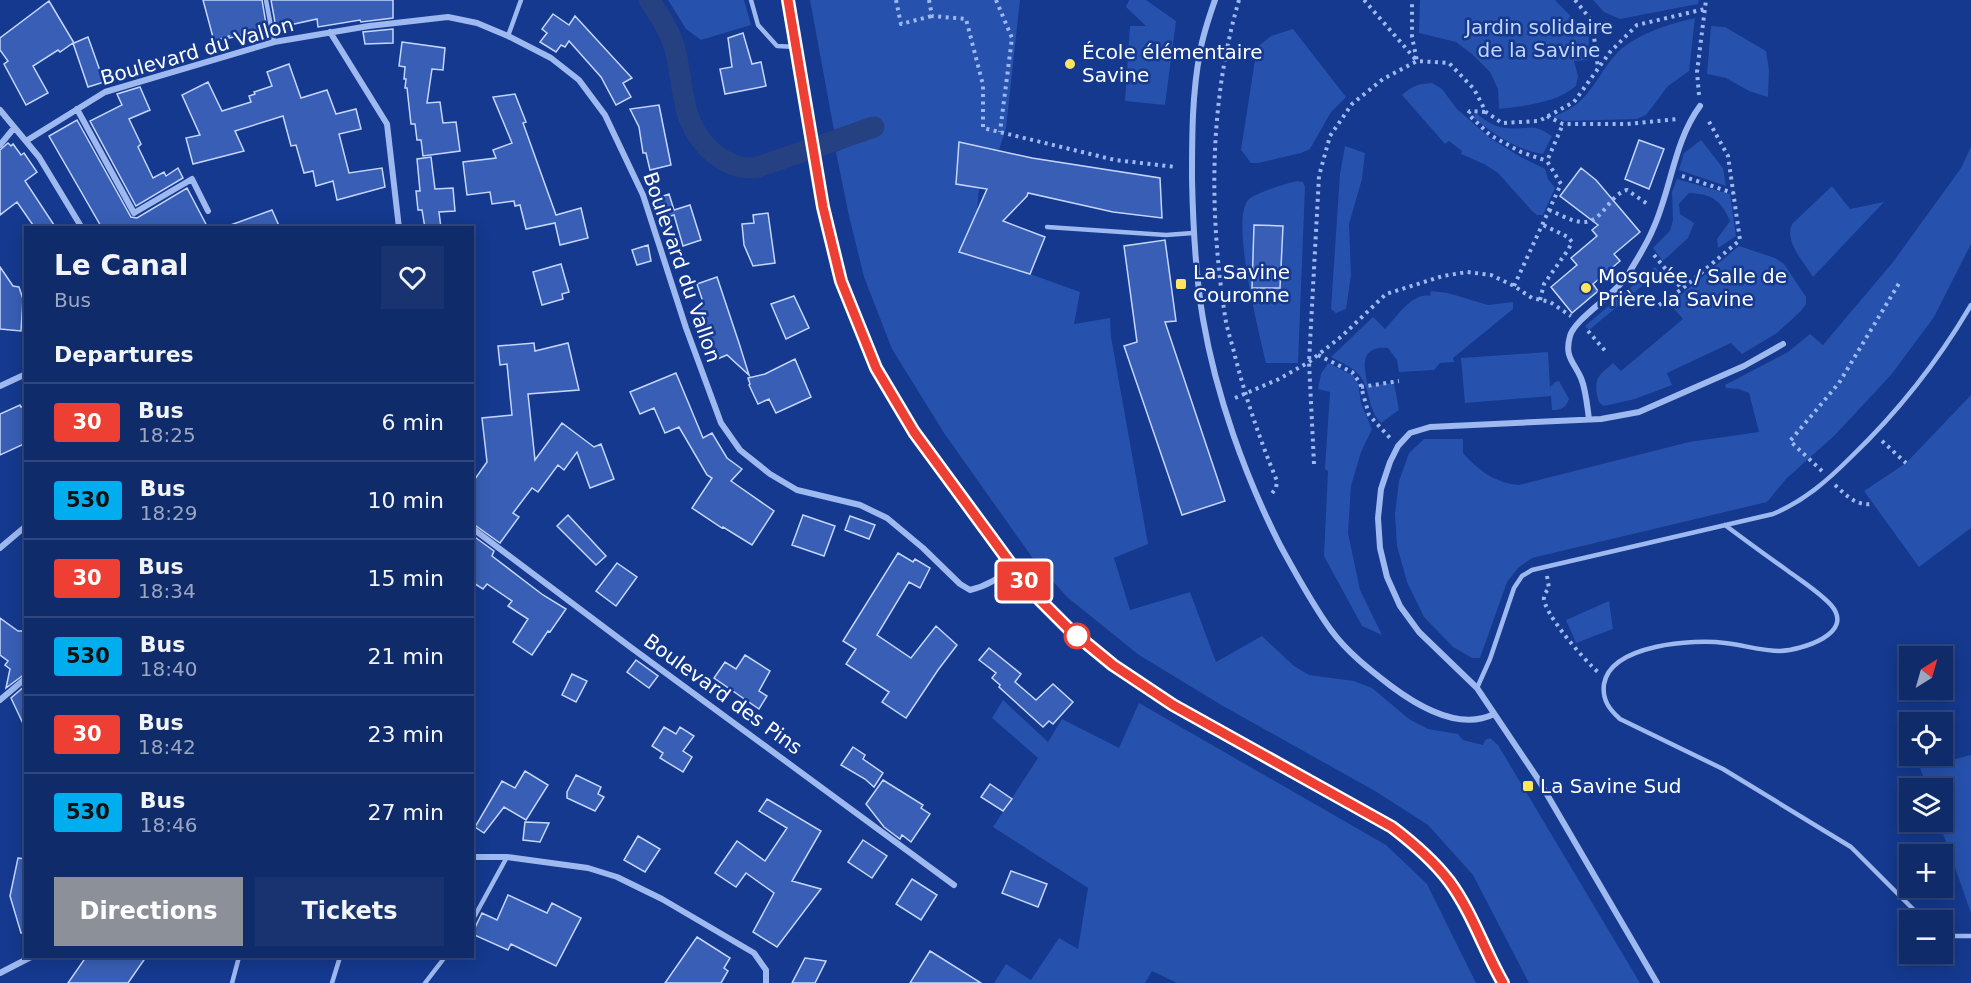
<!DOCTYPE html>
<meta charset="utf-8">
<style>
body{margin:0;font-family:"DejaVu Sans",sans-serif;background:#183370;color:#f1f3f6;height:100vh;display:flex;flex-direction:column;font-size:22px;white-space:nowrap}
*{box-sizing:border-box;margin:0}
p{font-size:20px;color:#9ba7c1}
.icon{flex:none;width:33px;height:33px;fill:none;stroke:currentColor;stroke-width:2;stroke-linecap:round;stroke-linejoin:round}
.map{position:relative;flex:1;overflow:hidden}
.sheet{position:absolute;left:24px;top:226px;width:450px;height:732px;display:flex;flex-direction:column;background:#0f2b6a;border-radius:0px;box-shadow:0 3px 15px #0003,0 0 0 2px #2f477e}
.sheet>*{flex:none}
.badge{padding:0 12px;border-radius:4px;font-size:21px;line-height:39px}
.needle{width:39px;rotate:37deg}
.controls{position:absolute;left:1899px;top:646px;display:grid;gap:12px}
.controls a{display:grid;place-items:center;width:54px;height:54px;border-radius:0px;background:#0f2b6a;box-shadow:0 3px 15px #0003,0 0 0 2px #2f477e;font-size:30px}
.map>.badge{position:absolute;translate:-50% -50%;box-shadow:0 0 0 3px #fff}
h2{padding:0 30px;font-size:22px;line-height:54px}
.round{display:grid;place-items:center;flex:none;width:63px;height:63px;border-radius:0px;background:#183370}
.overview{display:flex;align-items:center;justify-content:space-between;height:102px;padding:0 30px}
h1{font-size:28px;font-weight:800;line-height:45px}
.primary-button{display:flex;gap:12px;margin-top:auto;padding:12px 30px}
.primary-button a{flex:1;height:69px;border-radius:0px;background:#8c9099;color:#fff;font-size:24px;font-weight:800;line-height:69px;text-align:center}
.primary-button a+a{background:#183370;color:#f1f3f6}
ul{padding:0;list-style:none}
li{display:flex;align-items:center;gap:18px;height:78px;padding:0 30px;border-top:2px solid #2f477e}
li div{flex:1}
li b{display:block;font-size:22px}
li em{font-style:normal}
li .badge{min-width:66px;font-weight:700;text-align:center}
.map>svg:first-child{display:block}
</style>
<div class="map">
<svg width="1971" height="983" viewBox="0 0 1971 983">
<rect width="100%" height="100%" fill="#14398e"/>
<path fill="#2651ad" d="M668,0H744L751,25L701,40L686,29Z
M810,0H1020L1006,128L999,150L959,142L956,184L979,188L977,212L1030,274L1080,292L1074,324L1110,318L1111,337L1148,544L1114,558L1130,610L1190,592L1216,662L1262,636L1294,666L1309,675L1354,681L1372,688L1409,719L1428,729L1458,734L1463,740L1483,745L1485,740L1490,738L1498,745L1640,983H1529L1473,875L1428,825L1375,791L1223,706L1139,655L1067,597L1034,560L944,433L892,349L864,277L849,216L836,152L877,134L871,117L834,130Z
M1129,0H1146L1176,21L1165,105L1125,101L1130,26H1146L1126,7Z
M1420,0H1555L1589,35L1588,60L1574,61L1578,76L1576,86C1556,103 1525,106 1499,109L1498,89L1490,72L1472,54L1456,42L1419,33Z
M1593,0H1699L1698,4L1620,19L1604,12Z
M1695,18L1689,71L1668,86L1646,115L1637,119L1565,121L1553,117C1561,113 1571,109 1577,104C1594,90 1603,67 1618,52C1639,33 1668,24 1695,18Z
M1711,26L1725,27L1766,51L1769,70L1768,97L1749,91L1726,78L1707,74Z
M1293,29L1346,97L1331,112L1310,149L1301,153L1258,163H1251L1241,150L1257,47L1271,36Z
M1432,83L1442,89L1457,109L1490,138L1519,156L1545,169L1548,179L1555,188L1543,215H1537L1532,211L1498,173L1484,164L1461,154L1462,151L1449,141L1445,144L1402,95C1412,86 1418,84 1432,83Z
M1477,114C1486,121 1494,127 1507,128C1528,131 1530,121 1552,136L1543,154C1514,149 1494,134 1471,116Z
M1701,140L1723,168L1726,186L1679,170L1684,153Z
M1345,146L1365,153L1362,179L1349,224L1351,275L1346,309L1336,313L1331,309L1340,174Z
M1971,147V244L1934,317L1891,375L1835,435L1786,479L1767,502L1532,558L1519,567L1507,582L1480,658H1472L1453,647L1424,617L1407,582L1397,546L1395,514L1399,481L1409,453L1424,439H1463V453C1478,470 1495,483 1519,485L1689,442L1759,432L1749,393L1738,389L1726,388L1725,385L1788,352L1810,334L1823,345L1893,262L1961,168Z
M1677,179L1730,194L1736,236L1718,248L1717,239L1730,221C1721,200 1712,194 1689,193L1679,204L1680,214L1694,223L1688,238L1663,261L1653,248L1670,231L1673,220L1672,192Z
M1297,181L1303,182L1305,187L1298,363H1266C1260,336 1229,217 1249,199C1258,192 1285,184 1297,181Z
M1832,186L1850,209L1884,202L1813,277C1804,262 1784,242 1792,224Z
M1739,246L1775,258L1784,264L1806,297V304L1801,311L1777,333L1742,354L1731,343L1667,373L1672,385L1635,399L1604,406C1599,403 1598,401 1597,395C1594,376 1600,375 1613,363L1621,371L1683,319L1670,304Z
M1655,267L1659,272L1589,330L1585,326Z
M1431,291L1448,293L1488,305L1513,302V309L1453,358L1454,362L1440,363L1434,370L1399,372L1397,360L1388,348C1360,346 1363,366 1368,386L1394,383L1399,410L1381,423C1368,410 1371,394 1362,379C1356,368 1342,363 1331,357L1373,317L1385,329C1397,317 1412,292 1430,296Z
M1548,352L1550,387L1555,382L1559,381L1569,399C1566,408 1561,410 1552,410L1551,396L1465,403L1461,358Z
M1328,363L1354,376L1358,384L1361,403L1372,429L1361,452L1351,486L1348,533L1360,590L1382,635L1362,626L1324,556L1328,471L1325,469L1330,392L1318,389L1321,374Z
M1971,395V528L1919,567L1864,491L1906,463Z
M1609,601L1613,629L1576,643L1566,620Z
M1003,700L1048,742L1062,719L1119,748L1139,703L1386,845L1427,884L1476,983H1177L1152,971L1145,983H994L1006,964L1031,980L1059,938L1078,949L1088,888L993,827L1038,758L992,718Z
M1971,755V913L1939,822H1942V789H1928L1920,768Z"/>
<g fill="none" stroke-linecap="round" stroke-linejoin="round">
<path stroke="#264181" stroke-width="21" d="M649,0C660,16 670,31 675,49C681,72 681,96 689,118C700,146 724,169 755,168L874,127"/>
</g>
<path fill="#385fb5" stroke="#c5d6fc" stroke-width="1.5" d="M203,0H262L267,30L229,38V36L214,41Z
M271,0H393V18L361,22L360,20L318,27L317,19L276,28Z
M49,1L74,43L88,37L104,82L88,87L73,43L60,52L58,50L33,66L48,93L26,105L4,64L8,61L0,50V38Z
M553,14L569,25L575,16L632,78L623,83L631,97L616,105L601,77L569,41L565,47L561,45L556,52L540,42L547,33L542,29Z
M393,29V43L365,44L363,32Z
M743,33L752,64L761,62L766,86L725,94L720,69L732,67L728,38Z
M402,42L445,48L443,70L432,69L427,103L440,102L443,123L456,122L460,151L423,156L421,140H417L415,124H411L407,88H405L406,79H404L405,67L399,66Z
M289,64L301,98L327,90L336,114L356,109L361,129L339,134L349,173L382,168L385,187L337,200L333,181L316,186L313,171L304,173L296,145L291,146L283,116L235,131L244,151L193,164L186,138L200,135L182,95L208,82L222,111L251,102L249,96L255,94L254,92L272,86L267,72Z
M140,87L150,110L129,119L141,144L138,147L153,178L164,172L166,176L178,168L183,178L136,206L90,121L122,105L117,94Z
M515,94L526,122L523,123L556,215L581,208L588,238L560,245L555,223L526,229L520,205L515,206L514,201L492,204L490,192L467,195L463,162L496,158L493,150L512,143L493,97Z
M659,105L671,165L650,170L646,153H643L639,127L630,109Z
M77,120L131,217L137,218L187,188L208,228H102L49,136Z
M1639,140L1664,149L1649,189L1625,179Z
M959,142L1032,158L1160,178L1162,218L1113,212L1028,193L1027,196L1003,221L1045,237L1030,274L959,252L987,189L956,184Z
M8,143L11,146L13,144L21,155L24,153L37,172L25,181L56,228H35L17,202L0,215V150Z
M431,157L435,189L453,188L455,211L439,212L441,228H425L422,210H418L416,191H420L417,159Z
M1581,168L1596,180L1640,232L1614,254L1620,261L1593,284L1598,291L1572,313L1551,287L1577,265L1571,258L1597,236L1592,230L1598,225L1560,196Z
M669,194L674,210L690,205L701,240L683,246L674,215L661,219L655,199Z
M272,210L280,228H229L228,226Z
M768,213L775,263L753,266L744,245L742,224L754,223L753,215Z
M1254,225L1283,226L1280,288H1252Z
M1165,240L1176,321L1165,322L1225,501L1182,515L1124,346L1137,342L1124,246Z
M648,245L651,261L637,265L632,250Z
M561,264L569,292L562,294L563,299L542,305L533,272Z
M0,267L13,286L19,287L23,299L21,331L0,329Z
M717,277L739,343L749,375L727,355L715,360L695,309H697L696,305L703,302L697,284Z
M794,296L809,328L786,339L771,304Z
M534,343L535,351L568,343L579,390L528,394L535,460L562,423L594,447L601,444L614,479L590,488L577,452L564,470L558,465L538,492L532,488L513,513L519,517L500,543L472,523V483L487,462L482,418L512,415L507,364L500,365L498,346Z
M795,359L811,397L776,413L769,399L758,404L749,385L750,384L748,378L765,374Z
M676,373L703,438L712,433L727,458L742,469L731,481L774,511L752,545L723,527L722,528L692,508L712,478L707,475L679,427L665,433L654,408L640,414L630,392Z
M20,405L21,407L26,405V443L0,455V414Z
M568,515L606,556L596,565L557,526Z
M803,515L835,526L824,556L792,545Z
M850,516L875,525L869,539L845,530Z
M472,535L494,551L492,556L543,595L566,609L550,632L548,631L532,655L513,642L528,619L508,606L512,601L487,584L483,589L472,582Z
M898,553L913,562L915,559L930,568L920,588L909,582L877,635L911,658L936,626L957,645L938,670L906,718L882,702L889,692L846,664L856,649L843,641Z
M617,563L637,577L616,606L596,591Z
M0,618L18,631H26V673L6,688L10,669L5,665L8,661L0,655Z
M989,648L1021,674L1015,682L1036,700L1053,684L1073,702L1053,724L1049,721L1043,727L999,687L1000,685L992,678L996,673L979,660Z
M745,655L770,671L759,691L767,696L759,709L714,678L725,662L736,669Z
M636,660L658,676L649,688L627,672Z
M572,674L587,681L576,702L562,695Z
M26,685V730L11,698Z
M664,727L676,734L680,727L694,736L683,751L692,757L683,772L660,758L663,753L652,746Z
M853,747L865,755L863,759L883,773L874,787L865,779L841,765Z
M525,771L548,785L526,820L504,807L484,833L475,827L502,781L515,788Z
M576,775L601,787L598,794L604,797L595,811L567,798V792Z
M883,780L923,805L921,808L930,814L911,842L902,835L900,839L884,827L866,804Z
M990,784L1012,799L1003,811L981,797Z
M767,799L821,831L792,881L821,889L777,947L753,932L774,893L746,873L736,887L715,873L737,841L765,861L787,828L759,811Z
M525,822L549,823L540,842L523,840Z
M638,836L660,849L645,872L624,860Z
M863,840L887,856L872,878L848,862Z
M18,858L26,859V933H21L10,896Z
M1011,871L1047,884L1038,907L1002,893Z
M912,879L937,895L921,920L896,904Z
M508,895L547,913L552,903L581,918L556,966L511,944L508,950L472,934L482,913L497,920Z
M697,937L730,958L724,968L728,971L721,983H665Z
M930,951L981,983H910Z
M86,957H146L128,983H68Z
M805,958L826,961L815,983H792Z"/>
<g fill="none" stroke-linecap="round" stroke-linejoin="round">
<path stroke="#9eb8f0" stroke-width="4" stroke-dasharray="3 4.5" stroke-linecap="butt" d="M896,0L901,24L932,16
M929,0L932,16L966,19L983,85V128L1115,160L1176,167
M996,0L1012,38L1000,132
M1239,0C1209,102 1209,212 1225,316C1227,330 1232,343 1235,356C1246,399 1260,440 1277,481L1276,488L1270,496
M1364,0L1417,61L1412,37V0
M1575,0L1592,21L1598,68
M1699,95L1697,72L1706,0
M1485,112L1470,111L1468,114L1490,135L1521,152L1547,161
M1547,116L1563,124H1627L1678,119
M1682,176L1733,193
M1549,210C1559,214 1571,221 1581,222C1603,224 1608,195 1627,190L1649,205
M1654,255L1682,289
M1514,286L1561,184L1547,161L1563,124
M1540,300L1544,284L1568,250L1572,242L1568,237L1543,225
M1659,305L1682,289L1740,240L1728,156L1707,118
M1588,331L1607,353
M1318,355L1352,372L1360,383L1369,415L1390,438
M1361,387L1399,381
M1235,398L1279,379L1309,362L1342,336L1386,294L1443,276L1467,272L1491,275L1514,286L1532,298L1550,302L1571,316
M1882,441L1906,463
M1314,464L1309,362L1319,176L1330,136L1352,104L1383,79L1417,61L1449,63L1474,89L1486,112L1502,123L1539,121L1574,102L1610,52L1637,25L1705,9
M1822,471L1790,441L1839,383L1901,280
M1835,485C1847,496 1856,506 1873,504
M1547,576L1549,588C1547,591 1544,594 1544,597C1542,612 1586,662 1598,672"/>
<path stroke="#9eb8f0" stroke-width="4.5" d="M266,0L274,42
M751,0L758,25L777,46L796,47
M508,36L521,0
M1047,227L1166,235L1193,233
M1725,525C1746,541 1767,556 1788,571C1803,582 1819,592 1831,605C1856,634 1801,650 1780,651C1762,651 1743,645 1725,643C1694,639 1611,644 1604,684C1602,700 1609,709 1620,719L1723,769L1851,847L1925,921
M1477,688L1490,659L1514,588L1522,576L1532,570L1773,514C1804,501 1827,481 1851,457C1899,411 1937,363 1971,305
M472,921L507,857
M1942,933L1955,936H1971
M232,983L239,957
M332,983L340,957
M425,983L445,957"/>
<path stroke="#9eb8f0" stroke-width="6" d="M788,0L823,207L841,281L860,332L876,368L914,432L1013,567L1040,600L1068,628L1113,665L1173,705L1392,827C1413,843 1433,859 1449,881C1472,912 1484,950 1503,983
M1215,0C1209,17 1203,35 1200,52C1192,94 1192,136 1192,179C1193,226 1195,272 1203,319C1216,395 1245,476 1280,545C1296,574 1312,604 1331,630C1347,652 1370,670 1391,686C1419,707 1460,731 1494,714
M330,32L387,124L399,228
M77,109L134,213L192,179L208,211
M0,110L39,157L82,228
M26,141L105,92L274,42L369,26L448,17L477,23L508,36L551,58L579,80L605,115L643,195L686,328L721,423L740,450L770,474L797,490L860,505L887,518L923,548L960,584L970,590C987,586 999,578 1013,567
M0,145L14,128
M0,386L26,374
M1589,419C1587,405 1586,390 1581,378C1574,362 1564,357 1570,336C1575,318 1616,295 1629,273C1637,259 1647,244 1653,229C1671,190 1674,141 1700,106
M472,528L629,646L954,885
M0,548L26,526
M0,700L26,678
M472,857H507L588,868L617,877L662,899L754,953L766,970V983
M0,973L31,957
M1657,983L1538,779L1477,688L1419,632L1400,606L1387,577L1380,548L1378,518L1381,489L1390,462L1398,446L1410,433L1430,427L1601,419L1639,412L1744,366L1783,344"/>
</g>
<g fill="none" stroke-linecap="round" stroke-linejoin="round">
<g stroke="#fff" stroke-width="14">
<path id="line" d="M788,0L823,207L841,281L876,368L914,432L1013,567L1040,600L1068,628L1113,665L1173,705L1392,827C1413,843 1433,860 1449,881C1472,912 1484,950 1503,983"/>
</g>
<use href="#line" stroke="#ee3f34" stroke-width="9"/>
</g>
<g fill="#ffe65e" stroke="#14398e" stroke-width="2">
<circle cx="1070" cy="64" r="6"/>
<rect x="1175" y="278" width="12" height="12" rx="3"/>
<circle cx="1586" cy="288" r="6"/>
<rect x="1522" y="780" width="12" height="12" rx="3"/>
</g>
<circle fill="#fff" stroke="#ee3f34" stroke-width="3" cx="1077" cy="636" r="12"/>
<g text-anchor="middle" stroke-width="5" stroke-linejoin="round" paint-order="stroke">
<g font-size="20" fill="#c5d6fc" stroke="#14398e">
<text x="1539" y="34">Jardin solidaire<tspan x="1539" dy="23">de la Savine</tspan></text>
</g>
<g font-size="20" fill="#fff" stroke="#14398e">
<text transform="translate(197 51) rotate(-16)" y="7">Boulevard du Vallon</text>
<text transform="translate(682 267) rotate(71)" y="7">Boulevard du Vallon</text>
<text transform="translate(723 694) rotate(36)" y="7">Boulevard des Pins</text>
</g>
<g font-size="20" fill="#fff" stroke="#14398e" text-anchor="start">
<text x="1082" y="59">École élémentaire<tspan x="1082" dy="23">Savine</tspan></text>
<text x="1193" y="279">La Savine<tspan x="1193" dy="23">Couronne</tspan></text>
<text x="1598" y="283">Mosquée / Salle de<tspan x="1598" dy="23">Prière la Savine</tspan></text>
<text x="1540" y="793">La Savine Sud</text>
</g>
</g>
</svg>
<div class="controls">
<a><svg class="needle" viewBox="-14 -14 28 28"><path d="M0-13l5 13h-10z" fill="#e53935"/><path d="M0 13l5-13h-10z" fill="#9ba7c1"/></svg></a>
<a><svg class="icon" aria-label="locate" viewBox="0 0 24 24"><circle cx="12" cy="12" r="6"/><path d="M12 2v4M12 18v4M2 12h4M18 12h4"/></svg></a>
<a><svg class="icon" aria-label="layers" viewBox="0 0 24 24"><path d="M12 4l9 5-9 5-9-5zM3 14l9 5 9-5"/></svg></a>
<a>+</a>
<a>−</a>
</div>
<b class="badge" style="left:1024px;top:581px;background:#ee3f34;color:#fff">30</b>
<section class="sheet">
<div class="overview"><div><h1>Le Canal</h1><p>Bus</p></div><a class="round"><svg class="icon" aria-label="heart" viewBox="0 0 24 24"><path d="M12 20l-8-8c-3-5 5-10 8-4 3-6 11-1 8 4z"/></svg></a></div>
<h2>Departures</h2>
<ul>
<li><span class="badge" style="background:#ee3f34;color:#fff">30</span><div><b>Bus</b><p>18:25</p></div><em>6 min</em></li>
<li><span class="badge" style="background:#00adee;color:#111">530</span><div><b>Bus</b><p>18:29</p></div><em>10 min</em></li>
<li><span class="badge" style="background:#ee3f34;color:#fff">30</span><div><b>Bus</b><p>18:34</p></div><em>15 min</em></li>
<li><span class="badge" style="background:#00adee;color:#111">530</span><div><b>Bus</b><p>18:40</p></div><em>21 min</em></li>
<li><span class="badge" style="background:#ee3f34;color:#fff">30</span><div><b>Bus</b><p>18:42</p></div><em>23 min</em></li>
<li><span class="badge" style="background:#00adee;color:#111">530</span><div><b>Bus</b><p>18:46</p></div><em>27 min</em></li>
</ul>
<div class="primary-button"><a>Directions</a><a>Tickets</a></div>
</section>
</div>
